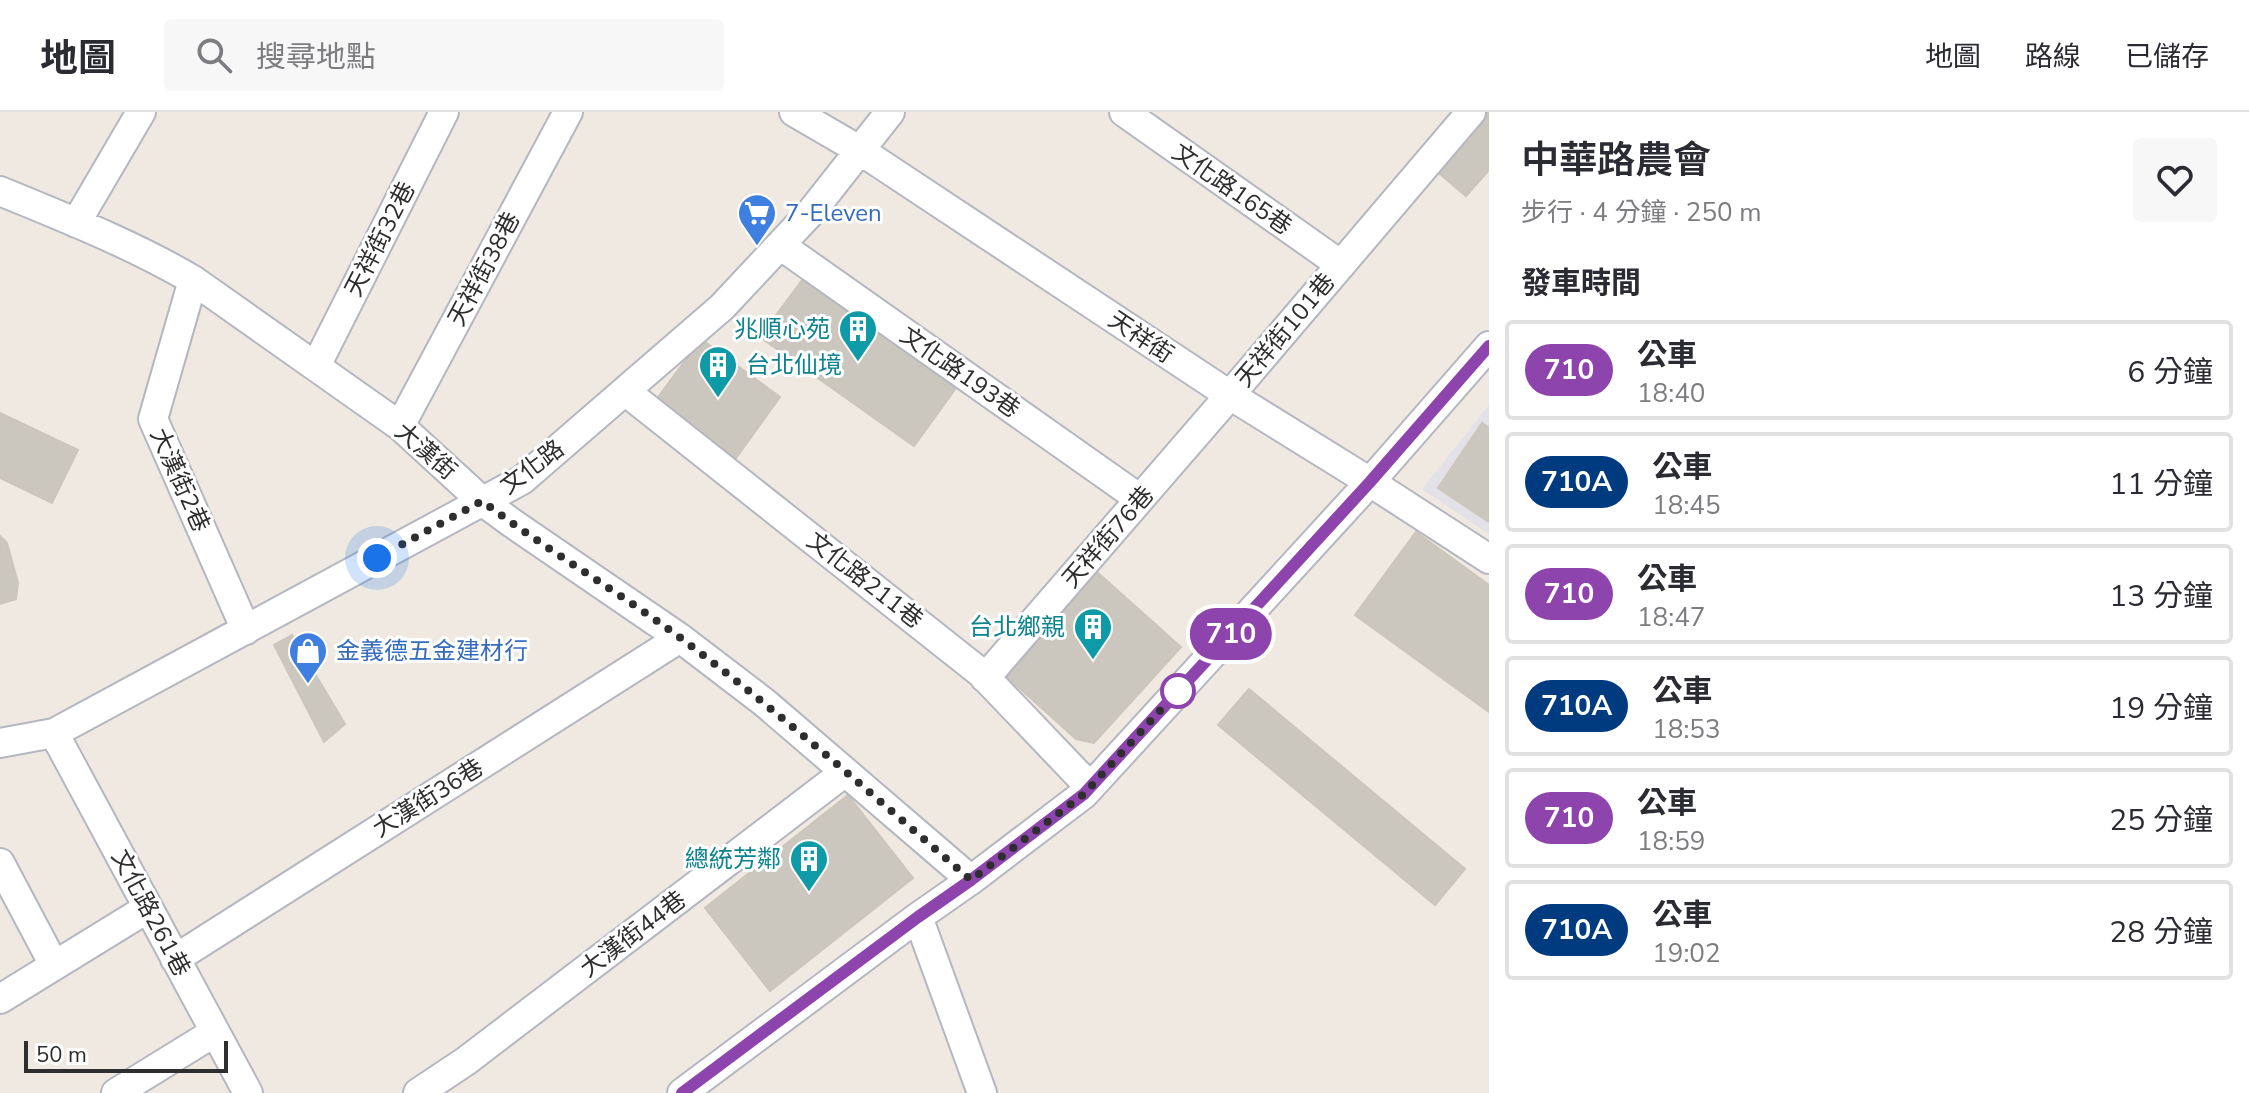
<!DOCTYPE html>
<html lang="zh-TW">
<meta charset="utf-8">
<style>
body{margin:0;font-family:"Nunito Sans","Noto Sans TC",sans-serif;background:#f7f7f7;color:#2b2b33;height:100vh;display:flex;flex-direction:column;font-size:30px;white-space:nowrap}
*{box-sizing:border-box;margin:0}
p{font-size:26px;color:#7c7c81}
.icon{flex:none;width:44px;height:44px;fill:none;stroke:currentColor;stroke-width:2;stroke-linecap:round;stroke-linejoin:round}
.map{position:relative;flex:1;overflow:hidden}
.drawer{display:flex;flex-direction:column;background:#fff;width:760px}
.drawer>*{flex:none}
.badge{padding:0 16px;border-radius:26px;font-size:28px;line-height:52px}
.scale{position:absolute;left:24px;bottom:20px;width:204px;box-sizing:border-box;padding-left:8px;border:4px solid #2e2e2e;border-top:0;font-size:22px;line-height:28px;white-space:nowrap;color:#2e2e2e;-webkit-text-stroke:6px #fff;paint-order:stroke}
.you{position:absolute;width:40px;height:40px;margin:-20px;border:6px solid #fff;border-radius:50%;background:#1a73e8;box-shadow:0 0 0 12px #1a73e833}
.map>.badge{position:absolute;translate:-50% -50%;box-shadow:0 0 0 4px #fff}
h2{padding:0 32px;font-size:30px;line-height:72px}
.round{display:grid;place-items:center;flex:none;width:84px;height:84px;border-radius:8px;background:#f7f7f7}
.summary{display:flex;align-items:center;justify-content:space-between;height:136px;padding:0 32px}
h1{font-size:38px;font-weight:600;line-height:60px}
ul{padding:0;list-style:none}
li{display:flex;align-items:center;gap:24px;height:100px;margin:0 16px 12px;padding:0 16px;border:4px solid #e1e1e2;border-radius:8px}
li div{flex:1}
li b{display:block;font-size:30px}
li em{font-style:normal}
li .badge{min-width:88px;font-weight:700;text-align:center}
header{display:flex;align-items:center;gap:48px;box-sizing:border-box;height:112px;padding:0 40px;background:#fff;border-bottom:2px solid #e1e1e2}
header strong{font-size:38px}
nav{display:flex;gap:44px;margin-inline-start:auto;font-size:28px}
.search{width:560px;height:72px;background:#f7f7f7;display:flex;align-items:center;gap:20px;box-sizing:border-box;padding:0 28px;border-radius:8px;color:#7c7c81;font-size:30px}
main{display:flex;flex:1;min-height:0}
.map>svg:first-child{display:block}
</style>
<header>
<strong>地圖</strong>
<div class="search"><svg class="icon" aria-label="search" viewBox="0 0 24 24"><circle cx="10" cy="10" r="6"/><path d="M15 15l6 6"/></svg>搜尋地點</div>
<nav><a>地圖</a><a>路線</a><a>已儲存</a></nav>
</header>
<main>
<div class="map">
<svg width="1489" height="981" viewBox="0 0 1489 981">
<rect width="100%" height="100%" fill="#efe9e1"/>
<path fill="#e3e1e8" d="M1489,293V422L1422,377Z"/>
<path fill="#cbc7bf" stroke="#cbc5ba" stroke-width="2" d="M1485,0H1489V58L1466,84L1435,58Z
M803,167L956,276L914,334L760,225Z
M701,227L780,285L736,346L656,288Z
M0,301L78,338L52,391L0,366Z
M1482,311L1489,316V410L1438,376Z
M1416,420L1489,473V600L1355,503Z
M0,424L7,431L18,471L16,487L0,492Z
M1097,460L1181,535L1094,631L1076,627L1005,563Z
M292,523L345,612L324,630L274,533Z
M1249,577L1465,757L1435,793L1218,613Z
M848,683L913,766L770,879L705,796Z"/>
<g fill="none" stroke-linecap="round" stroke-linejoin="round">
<g stroke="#b4b7c1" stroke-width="32">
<path id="minor" d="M794,0L861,39L1225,280L1370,370L1489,447
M1124,0L1341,153
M0,79C65,106 132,132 193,168L400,314L482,389L512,411L680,526L765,591L971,768
M76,111L141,0
M780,133L1140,387
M193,168L153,307L246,518
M316,254L444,0
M625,279L981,561L1090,675
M400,314L568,0
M985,566L1230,283L1471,0
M54,621L248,981
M0,631L54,621L522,368L722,195L812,99L890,0
M0,751L54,853
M918,805L982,981
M175,847L680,526
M0,887L148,796
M116,981L215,920
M418,981L466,949L845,660
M682,981L918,805L971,768L1084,682L1370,370L1489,234"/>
</g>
<use href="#minor" stroke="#fff" stroke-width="28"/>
</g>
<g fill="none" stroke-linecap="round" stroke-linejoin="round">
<g stroke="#fff" stroke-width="18">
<path id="line" d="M682,981L918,805L971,768L1084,682L1370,370L1489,234"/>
</g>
<use href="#line" stroke="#8e44ad" stroke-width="12"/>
<path stroke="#2e2e2e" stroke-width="8" stroke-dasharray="0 14.4" d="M377,446L482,389C547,438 617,479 682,527C782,602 876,686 971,768L1084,682L1178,579"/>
</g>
<defs>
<g id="supermarket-pin" transform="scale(2)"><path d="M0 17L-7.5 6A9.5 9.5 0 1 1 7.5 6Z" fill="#3f7fe0" stroke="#fff"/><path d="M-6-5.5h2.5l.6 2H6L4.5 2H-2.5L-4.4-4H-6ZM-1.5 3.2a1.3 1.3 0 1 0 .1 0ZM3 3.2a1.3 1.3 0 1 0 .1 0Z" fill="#fff"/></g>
<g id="building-pin" transform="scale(2)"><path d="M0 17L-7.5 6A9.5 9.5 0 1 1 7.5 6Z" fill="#0f9aa8" stroke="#fff"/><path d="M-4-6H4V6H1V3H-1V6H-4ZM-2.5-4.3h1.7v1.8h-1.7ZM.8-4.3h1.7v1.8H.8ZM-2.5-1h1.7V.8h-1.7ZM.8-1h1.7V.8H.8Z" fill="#fff"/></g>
<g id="shop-pin" transform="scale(2)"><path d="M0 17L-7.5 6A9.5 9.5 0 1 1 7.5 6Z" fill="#3f7fe0" stroke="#fff"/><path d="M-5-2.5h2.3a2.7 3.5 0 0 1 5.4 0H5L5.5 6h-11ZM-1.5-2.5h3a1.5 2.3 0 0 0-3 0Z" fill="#fff"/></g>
</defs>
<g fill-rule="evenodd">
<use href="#supermarket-pin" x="757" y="101"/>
<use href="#building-pin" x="858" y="217"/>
<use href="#building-pin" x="718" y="253"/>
<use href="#building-pin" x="1093" y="515"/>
<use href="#shop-pin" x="308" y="539"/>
<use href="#building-pin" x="809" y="747"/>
</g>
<circle fill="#fff" stroke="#8e44ad" stroke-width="4" cx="1178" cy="579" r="16"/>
<g text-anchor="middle" stroke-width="6" stroke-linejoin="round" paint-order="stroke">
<g font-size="24" fill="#2e2e2e" stroke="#fff">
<text transform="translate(1232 77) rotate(35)" y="8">文化路165巷</text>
<text transform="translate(380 127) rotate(-63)" y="8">天祥街32巷</text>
<text transform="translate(484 157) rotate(-62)" y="8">天祥街38巷</text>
<text transform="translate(1285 218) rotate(-50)" y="8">天祥街101巷</text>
<text transform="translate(1141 225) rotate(34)" y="8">天祥街</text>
<text transform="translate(960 260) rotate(35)" y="8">文化路193巷</text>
<text transform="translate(426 339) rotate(41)" y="8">大漢街</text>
<text transform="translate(532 355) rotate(-37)" y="8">文化路</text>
<text transform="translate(180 368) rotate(66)" y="8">大漢街2巷</text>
<text transform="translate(1108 425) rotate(-49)" y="8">天祥街76巷</text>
<text transform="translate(865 468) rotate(38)" y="8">文化路211巷</text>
<text transform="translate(428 686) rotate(-32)" y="8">大漢街36巷</text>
<text transform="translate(151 801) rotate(62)" y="8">文化路261巷</text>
<text transform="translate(633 822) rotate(-37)" y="8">大漢街44巷</text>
</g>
<g font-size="24" fill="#366cbe" stroke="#fff" text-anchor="start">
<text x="785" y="109">7-Eleven</text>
<text x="336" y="547">金義德五金建材行</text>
</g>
<g font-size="24" fill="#0d838f" stroke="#fff" text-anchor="end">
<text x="830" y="225">兆順心苑</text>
<text x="746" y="261" text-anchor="start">台北仙境</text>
<text x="1065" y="523">台北鄉親</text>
<text x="781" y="755">總統芳鄰</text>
</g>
</g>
</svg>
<div class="scale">50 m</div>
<div class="you" style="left:377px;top:446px"></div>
<b class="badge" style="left:1231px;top:522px;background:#8e44ad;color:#fff">710</b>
</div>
<section class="drawer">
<div class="summary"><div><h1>中華路農會</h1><p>步行 · 4 分鐘 · 250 m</p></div><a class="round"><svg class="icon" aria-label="heart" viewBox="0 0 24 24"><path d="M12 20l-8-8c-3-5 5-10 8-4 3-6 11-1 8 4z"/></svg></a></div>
<h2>發車時間</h2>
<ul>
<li><span class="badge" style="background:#8e44ad;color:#fff">710</span><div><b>公車</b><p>18:40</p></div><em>6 分鐘</em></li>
<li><span class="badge" style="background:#003b80;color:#fff">710A</span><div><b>公車</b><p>18:45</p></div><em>11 分鐘</em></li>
<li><span class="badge" style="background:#8e44ad;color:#fff">710</span><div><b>公車</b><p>18:47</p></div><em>13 分鐘</em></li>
<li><span class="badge" style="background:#003b80;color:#fff">710A</span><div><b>公車</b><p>18:53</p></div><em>19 分鐘</em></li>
<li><span class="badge" style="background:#8e44ad;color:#fff">710</span><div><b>公車</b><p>18:59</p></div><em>25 分鐘</em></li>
<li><span class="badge" style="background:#003b80;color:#fff">710A</span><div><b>公車</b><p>19:02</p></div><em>28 分鐘</em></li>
</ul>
</section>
</main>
